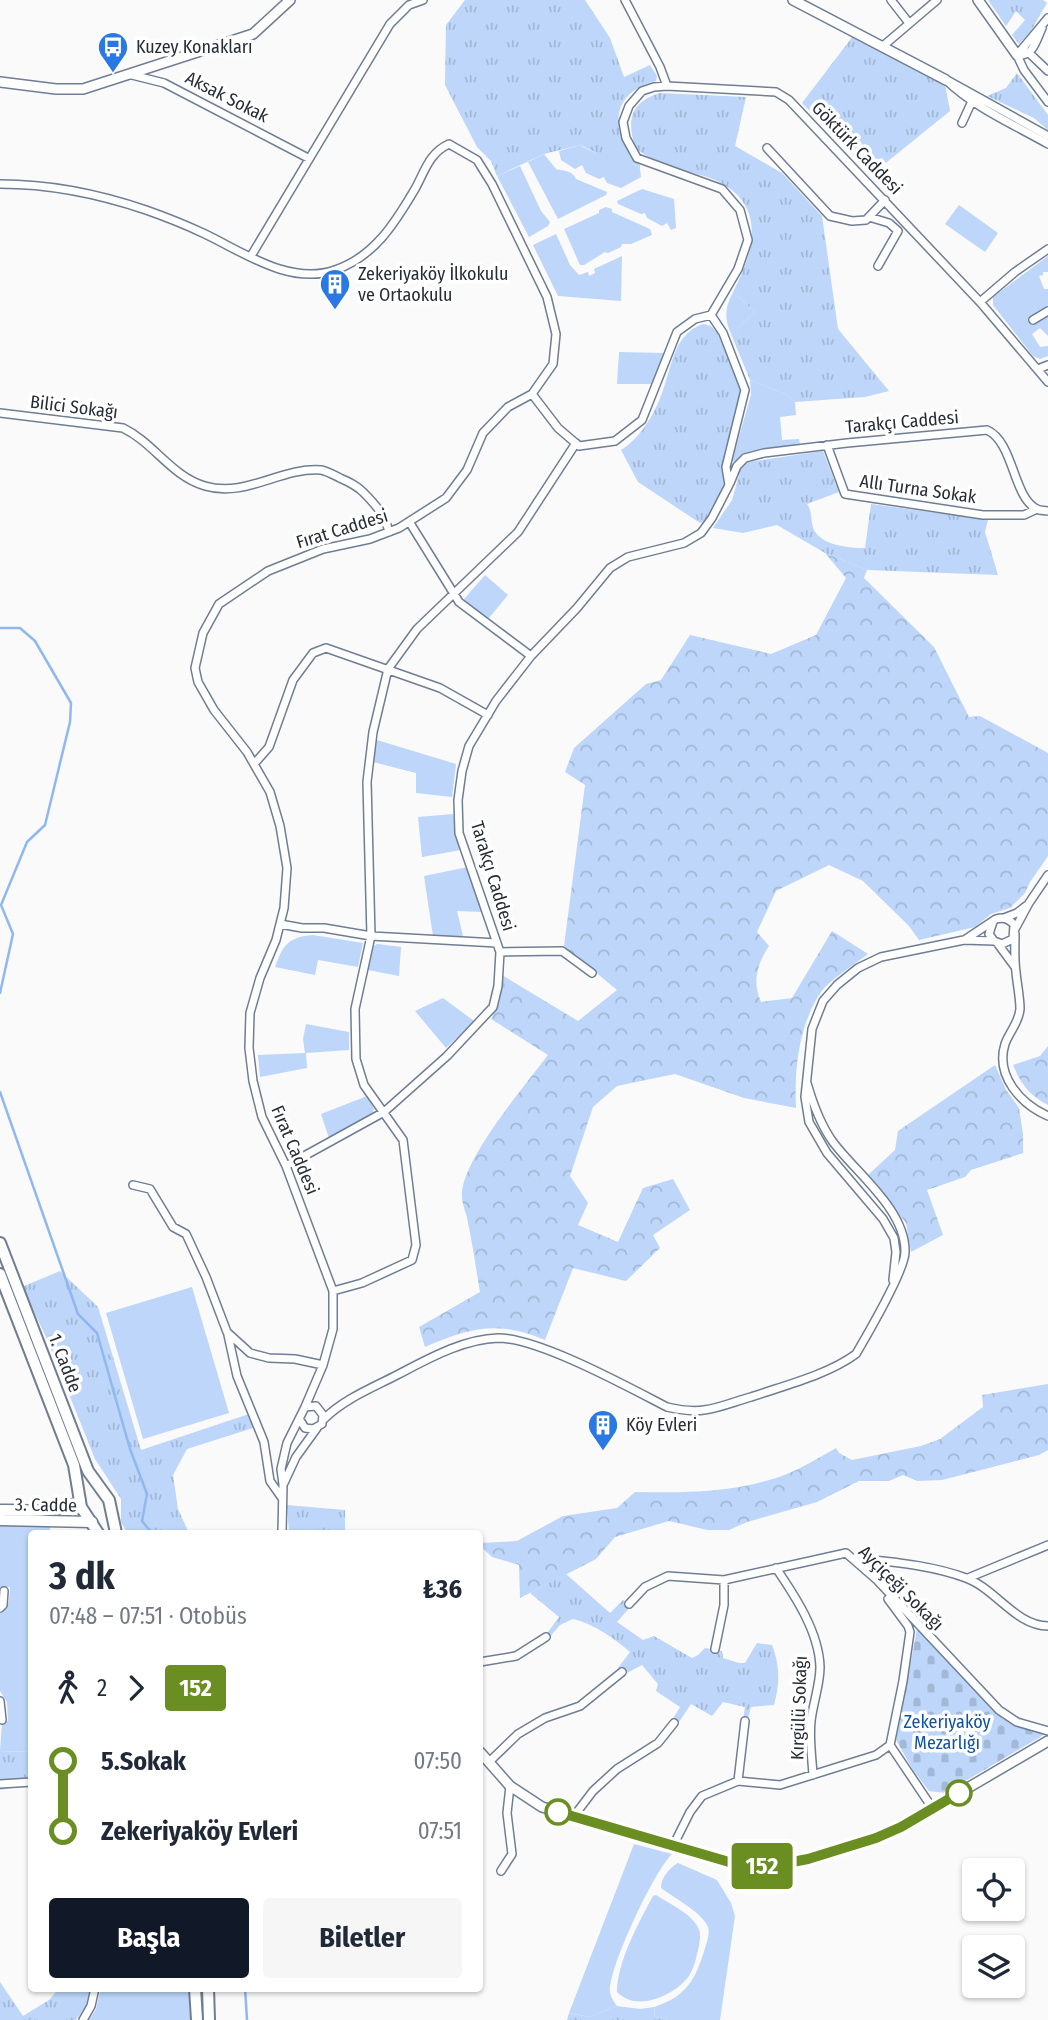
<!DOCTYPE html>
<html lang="tr">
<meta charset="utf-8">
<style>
body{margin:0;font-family:"Fira Sans Condensed",sans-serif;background:#f6f6f7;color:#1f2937;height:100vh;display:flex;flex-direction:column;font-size:26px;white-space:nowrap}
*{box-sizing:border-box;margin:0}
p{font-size:23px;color:#747a83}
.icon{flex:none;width:38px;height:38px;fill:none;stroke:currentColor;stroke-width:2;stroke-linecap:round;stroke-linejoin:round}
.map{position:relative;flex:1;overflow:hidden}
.drawer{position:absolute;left:28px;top:1530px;width:455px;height:462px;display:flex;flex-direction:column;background:#fff;border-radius:7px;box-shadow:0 2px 5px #0004}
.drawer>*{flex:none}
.badge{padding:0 14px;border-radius:5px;font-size:24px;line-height:46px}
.fabs{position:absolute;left:962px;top:1858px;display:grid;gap:14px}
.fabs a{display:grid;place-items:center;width:63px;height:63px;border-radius:7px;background:#fff;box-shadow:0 2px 5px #0004;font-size:35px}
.map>.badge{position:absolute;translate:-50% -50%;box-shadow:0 0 0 4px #fff}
.legs{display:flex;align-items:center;gap:10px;height:77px;padding:0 21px;font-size:23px}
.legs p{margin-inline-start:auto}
.head{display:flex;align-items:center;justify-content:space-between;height:119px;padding:0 21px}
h1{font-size:38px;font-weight:700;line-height:52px}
.action{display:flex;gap:14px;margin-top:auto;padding:14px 21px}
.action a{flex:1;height:80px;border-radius:7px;background:#111827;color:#fff;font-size:28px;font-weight:700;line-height:80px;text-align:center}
.action a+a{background:#f6f6f7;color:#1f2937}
ul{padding:0 21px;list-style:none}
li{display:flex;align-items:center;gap:24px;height:70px;font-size:26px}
li i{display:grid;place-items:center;width:10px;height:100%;margin:0 9px;background:currentColor}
li i::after{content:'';width:18px;height:18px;margin:-9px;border:5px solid;border-radius:50%;background:#fff}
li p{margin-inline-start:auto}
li:first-child i{background:linear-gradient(#0000 50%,currentColor 0)}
li:last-child i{background:linear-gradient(currentColor 50%,#0000 0)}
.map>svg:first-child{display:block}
</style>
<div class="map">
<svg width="1048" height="2020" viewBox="0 0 1048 2020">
<defs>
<pattern id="grass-tufts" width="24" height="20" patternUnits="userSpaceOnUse" patternTransform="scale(1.75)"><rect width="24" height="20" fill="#bdd6f9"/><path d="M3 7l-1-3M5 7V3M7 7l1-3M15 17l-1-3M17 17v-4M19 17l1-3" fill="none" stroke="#a2b8d6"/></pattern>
<pattern id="forest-crowns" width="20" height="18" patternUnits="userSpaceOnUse" patternTransform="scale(1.75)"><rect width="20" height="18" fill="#bdd6f9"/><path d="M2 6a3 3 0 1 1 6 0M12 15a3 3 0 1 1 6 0" fill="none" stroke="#a2b8d6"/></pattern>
<pattern id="cemetery-stones" width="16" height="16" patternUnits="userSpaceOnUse" patternTransform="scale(1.75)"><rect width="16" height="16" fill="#bdd6f9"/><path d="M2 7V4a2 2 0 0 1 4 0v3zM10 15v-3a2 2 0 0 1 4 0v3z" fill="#a2b8d6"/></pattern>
</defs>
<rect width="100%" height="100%" fill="#fafafa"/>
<path fill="url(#grass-tufts)" d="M465,0H585L610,38L624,77L650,65L657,76L656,81C608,93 610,134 640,165V169L635,165L607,158L580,145L544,154L497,176L491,161L477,147L445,85L446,25Z
M988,0H1043L1047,3L1032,29L1019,44L1012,35L1025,20L1016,11L1006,26Z
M853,36L945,84L950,111L872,174L802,103Z
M1017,73L1048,115V130L1034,118L987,96L1006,88Z
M660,93L746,97L735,146L782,173L822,216L838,329L889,391L865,397L795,402L787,395L750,380L731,334L755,312L733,292C752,255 768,209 721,183C707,175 690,173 675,168C660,164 648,157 636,149C626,121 630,102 660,93Z
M703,324L711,326L717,332L742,390L723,466L724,485L707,520L700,523L638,482L621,450C642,437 657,410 664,387C673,361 675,334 703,324Z
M823,451L839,492L807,504C813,512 810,521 814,530C822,546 850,548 865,548L871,504L988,520L985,532L998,575L867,570L825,553L777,525L743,533L713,528L732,500L741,468L748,462Z
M60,1271L98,1307L141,1450L249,1414L253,1428L187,1449L173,1475L178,1509L189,1533H127L121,1522V1499L95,1459L46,1337L22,1287Z
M287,1505L345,1510V1533H289Z
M566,1574L610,1613L623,1600L631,1606L617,1622L643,1640L654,1636L692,1658L698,1655L705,1648L722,1651L723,1658L739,1663H745L757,1643L772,1645C780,1666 780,1683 774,1705L751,1707L747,1722L743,1720L745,1707L723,1702L712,1716L691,1704L677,1725L671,1722L680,1707L656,1691L658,1684L642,1665L625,1674L618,1668L630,1652C614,1638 594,1624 573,1619L560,1625L548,1639L545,1636L559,1617L530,1593Z
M0,1751L31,1752V1785L0,1790Z
M0,1982L23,2016L49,2000L59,1988H90L86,2006L76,2020H0Z
M617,2006L640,2009L654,2007L655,2017L667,2020H567L569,2013L589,2017Z"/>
<path fill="url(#forest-crowns)" d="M825,553L867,570L864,578L934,647L969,717L980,716L1048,753V856L1030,882L1025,893L1010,908L991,914L975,927L919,940L909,926L863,881L829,865L776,891L757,932L769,946C757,964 752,982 761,1002L792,998L832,931L868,954C855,964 831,979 821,992C799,1024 794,1070 796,1108L744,1098L675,1074L617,1086L593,1107L570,1176L588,1203L578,1225L618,1242L643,1188L673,1179L690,1210L653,1235L660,1248L626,1281L573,1268L545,1340C498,1320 470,1328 425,1347L419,1327L480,1292C476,1269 473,1246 468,1223C467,1214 462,1205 462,1197C459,1163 527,1083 548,1055L491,1019L500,1000L502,975L578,1021L617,990L564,946L585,785L565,772L574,748L646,684L661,680L690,635L771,654L816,635L846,578Z
M1048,1046V1105C1029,1095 1021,1084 1013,1065L1040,1056Z
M995,1065L1006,1090L1019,1108L1023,1134V1153L971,1170L965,1177L927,1190L943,1235L911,1252L906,1223L867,1176L895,1150L898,1131Z
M1048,1384V1450L1039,1455L942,1480L917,1481L903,1475L889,1481H859L817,1502L747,1522L729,1530H707L669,1521L615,1537L596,1559L520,1598L519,1565L492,1557L480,1546V1543L517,1541L563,1516L617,1508L635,1492C687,1493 738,1493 787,1474C804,1467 820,1457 836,1448L839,1453L852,1460L921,1446L940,1439L983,1407L982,1395Z"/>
<path fill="url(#cemetery-stones)" d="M917,1629L1003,1719L1044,1732L1042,1736L945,1793L929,1791L913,1770L896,1740Z"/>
<path fill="#bdd6f9" d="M580,145C597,157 630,159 640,169L641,177L621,188L607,183L604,177L599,179L586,173L582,165L575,169L561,160L559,151Z
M544,154L556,169C564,171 572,170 576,179L607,192L606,195L558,219L528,162Z
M520,166L541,211L550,222L548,226L529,237L497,176Z
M642,189L674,199L676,228L671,230L667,223L662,226L647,218L645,213L641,214L618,204L617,201Z
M959,205L998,233L985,252L945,224Z
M606,207L612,209V212L650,229L652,235L631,244H622L621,247L608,253L605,252L584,265H580L564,229L599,213V210Z
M556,234L570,265L579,275L588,272L589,276L595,273L594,269L622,256L621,301L558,296L533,245Z
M1048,256V272H1043V275L1039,276L1044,289H1048V306L1030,317L1032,322L1048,314V336L1040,328L1032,334L1040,347L1048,346V356L1040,359L1033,356L993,305V297Z
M733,292L755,312L731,334C724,318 725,308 733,292Z
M619,352L665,353L655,384H617Z
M750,380L787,395L795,402L796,415L780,417L782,440L799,439L800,447L755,451L736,462L732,461L751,395Z
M485,575L508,595L489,618L465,602L464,599Z
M377,740L456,764L452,797L416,793V773L373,762Z
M453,814L461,850L422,857L418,817Z
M468,867L483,912L457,911L464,940L433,936L424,876Z
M313,935L363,943L358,967L318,960L315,975L275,967C283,945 288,937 313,935Z
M377,944L401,947L399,976L368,970L374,946Z
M443,998L474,1021L446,1048L415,1011Z
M306,1024L349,1032V1050L306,1053L307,1068L260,1077L258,1055L305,1053L303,1039Z
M367,1096L374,1109L372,1114L329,1138L321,1114Z
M192,1287L229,1413L143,1439L106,1313Z
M35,1524L50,1525V1533H32L31,1752L0,1751L2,1721H8L7,1702L0,1691V1613L9,1602L10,1587H0V1526Z
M634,1844L672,1854C654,1871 609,1967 610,1991C610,1997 614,2001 617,2006L589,2017L569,2013Z
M678,1863L717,1880L731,1903L735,1916L720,2020H667L655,2017L654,2007C686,1997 696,1979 705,1948C707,1942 710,1934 708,1927C702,1912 674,1898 661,1888C661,1878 669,1868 678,1863Z
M656,1895C668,1903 688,1912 696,1924C702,1932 700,1941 698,1950C696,1959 694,1968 689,1976C675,1995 637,2013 617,1992C617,1962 639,1922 653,1896Z
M101,1988H189L190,2020H89L96,2009Z"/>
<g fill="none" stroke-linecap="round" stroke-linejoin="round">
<path stroke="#8fb8f3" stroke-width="2.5" d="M0,628H20L35,641L71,703L70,722L45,825L27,842L1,905L13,934L0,993
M0,1092L78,1314L97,1333L130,1449L147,1494L142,1521L152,1533
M245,1988L247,2020"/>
<g stroke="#6f7e92" stroke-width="10">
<path id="minor" d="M625,0L660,67L667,86
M891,0L909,23
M883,46L937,0
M1028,52L1048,71
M1017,55L1024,70L1048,102
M1017,55L1048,18
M1017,55C1033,57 1036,41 1042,28
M128,74L164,83L308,158
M946,80C975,108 1013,124 1048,144
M949,81L1048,136
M962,123L972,101
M767,148L830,216L852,221L866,220L885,200
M0,184C50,184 99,194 146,210C166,217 186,225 205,234C243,252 290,286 335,270C374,257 395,223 415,189C425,171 429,153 449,144L477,160L492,184L547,297L556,334L553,364L532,394L508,407L483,433L467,470L446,498L399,528L370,539L323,549L268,571L219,604L203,633L195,668L198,682L214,710L247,752L270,792L280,826L287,868L284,908L276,940L260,978L250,1013L249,1048L253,1081L262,1117L286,1166L333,1291V1329L323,1365L305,1407
M869,217L889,223L898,231L878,266
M251,256L390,24L409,5L423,0
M980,302L1015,272L1048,249
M1033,320L1048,311
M1038,369L1048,365
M532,394L558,428L579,446L615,441L642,420L677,332L695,319L711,315
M0,413L123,428C154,443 171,476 205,486C246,498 281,467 321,470C327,471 334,475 340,478C349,482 356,485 363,492C375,504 385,515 389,532
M827,445L845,494L983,515H1024L1037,509
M730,483L737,466L745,458L764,453L847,443L987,430C1014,442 1013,498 1037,509C1040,511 1044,510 1048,511
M410,523L459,602L531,656
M254,764L269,747L293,680L313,653L326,648L440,688L488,715
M1004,918L1017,913L1026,906
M280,924L302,928H324L371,936L497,943
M1015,929L1029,903L1048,875
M1015,934C1015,946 1014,959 1016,972C1017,984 1020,997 1020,1009C1019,1023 1009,1032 1005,1044C995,1076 1021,1104 1048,1116
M966,939L996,919C1003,917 1009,918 1014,925L1013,939L1002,944L994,941L989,934L993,922
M998,944L1015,967
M500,952L562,951L592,973
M286,1166L384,1112L447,1056L493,1007L498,986L500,952L459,833L458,800L462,771L469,746L496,701L531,656L577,608L610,568L628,557L684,543L701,533L712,518L729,485L726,467L745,390L723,333L711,315L738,269L748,240L740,210L722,189L637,158L626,138L623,122L629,106L642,91L654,87L667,86L776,92L789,100L980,302L1048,382
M133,1185L150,1189L173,1227L186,1234L206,1277L227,1332L250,1353L269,1358L295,1359L323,1365
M893,1280L896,1252L894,1238L883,1219L827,1153L809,1122L805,1097L812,1029L823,1001L837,985L858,968L881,957L964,940L994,941
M333,1291L362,1283L412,1260L416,1245L403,1140L364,1085L356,1059L355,1009L371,936L367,782L373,732L388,669L417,629L518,532L576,443
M228,1335L237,1376L264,1442L270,1481L282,1498
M324,1419C344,1399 372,1388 397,1375C428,1359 463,1339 498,1338C539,1338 628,1387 667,1407C680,1410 691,1412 704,1410C720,1408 736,1401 751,1397C786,1385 827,1375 856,1354C867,1335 905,1271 905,1252C906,1210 856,1173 833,1142C820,1124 813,1104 807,1083
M284,1483L296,1457L317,1428
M282,1533L283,1484L281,1469L287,1443L305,1407L316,1406L323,1415L322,1424L313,1429L305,1428L300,1420
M855,1558C892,1562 931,1565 966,1578C996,1589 1016,1626 1048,1626
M776,1568C795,1596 819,1632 820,1667C820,1685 813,1703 811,1721C809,1739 812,1758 813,1775
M968,1578L1048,1545
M888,1599L908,1626L910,1632L903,1681L890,1745L933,1809
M629,1604L645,1587L668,1576L724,1580L846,1553L877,1580L999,1710L1017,1722L1048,1731
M0,1608L3,1605L4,1591
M715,1649L724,1605V1580
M480,1662L516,1656L546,1637
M0,1701L2,1720
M489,1762L518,1734L545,1718L580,1706L622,1672
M738,1781L745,1721
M0,1784L32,1782
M574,1816L593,1791L617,1769L658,1743L674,1723
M673,1846L690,1812L702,1796L738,1781L780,1785L876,1755L890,1745
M501,1871L512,1854L507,1813L510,1786
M83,2020L91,2006L95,1988"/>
</g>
<g stroke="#6f7e92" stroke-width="12">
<path id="tertiary" d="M793,0L946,80
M978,0L1017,55
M0,82L56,89H83L253,34L290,0
M480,1752L510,1786L542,1807L735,1864L771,1866L808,1859L852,1846L901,1827L1048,1741"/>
</g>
<g stroke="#6f7e92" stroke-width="13">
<path id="secondary" d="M0,1510C26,1509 57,1515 80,1501
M0,1520L92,1522"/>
</g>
<g stroke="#6f7e92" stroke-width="14">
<path id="primary" d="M0,1243L88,1471L109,1500L116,1533
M0,1274L74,1465L81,1507L98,1533
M195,1988L197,2020
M208,1988L209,2020"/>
</g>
<use href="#minor" stroke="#fff" stroke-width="7"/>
<use href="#tertiary" stroke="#fff" stroke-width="9"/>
<use href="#secondary" stroke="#fff" stroke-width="10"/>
<use href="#primary" stroke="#fff" stroke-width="10"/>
</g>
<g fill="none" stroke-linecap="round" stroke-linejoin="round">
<g stroke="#fff" stroke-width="16">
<path id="line-1" d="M558,1812L736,1864L771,1866L808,1859L876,1838L901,1827L959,1793"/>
</g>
<use href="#line-1" stroke="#6b8e23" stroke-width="10"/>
</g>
<defs>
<g id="bus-pin" transform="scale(1.575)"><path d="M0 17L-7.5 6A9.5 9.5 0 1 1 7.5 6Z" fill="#2a78e4" stroke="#fff"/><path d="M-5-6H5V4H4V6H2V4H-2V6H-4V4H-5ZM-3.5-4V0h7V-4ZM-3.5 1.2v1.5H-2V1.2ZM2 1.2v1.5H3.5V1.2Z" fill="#fff"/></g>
<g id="building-pin" transform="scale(1.575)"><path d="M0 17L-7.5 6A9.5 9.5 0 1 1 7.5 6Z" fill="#2a78e4" stroke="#fff"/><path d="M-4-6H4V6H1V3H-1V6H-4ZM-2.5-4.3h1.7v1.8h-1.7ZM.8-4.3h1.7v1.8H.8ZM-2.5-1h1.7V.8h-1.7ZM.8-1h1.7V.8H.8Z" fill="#fff"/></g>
</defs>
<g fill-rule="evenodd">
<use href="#bus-pin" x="113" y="47"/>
<use href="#building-pin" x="335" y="284"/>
<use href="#building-pin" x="603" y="1425"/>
</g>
<g fill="#fff" stroke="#6b8e23" stroke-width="3.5">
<circle cx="959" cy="1793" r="12"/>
<circle cx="558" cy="1812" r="12"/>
</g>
<g text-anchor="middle" stroke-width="7" stroke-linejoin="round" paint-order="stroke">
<g font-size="18" fill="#272d35" stroke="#fff" text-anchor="start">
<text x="136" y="53">Kuzey Konakları</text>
<text x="358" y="280">Zekeriyaköy İlkokulu<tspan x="358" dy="21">ve Ortaokulu</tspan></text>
<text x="626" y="1431">Köy Evleri</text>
</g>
<g font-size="18" fill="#272d35" stroke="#fff">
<text transform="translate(227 97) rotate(27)" y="6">Aksak Sokak</text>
<text transform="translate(857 148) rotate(46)" y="6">Göktürk Caddesi</text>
<text transform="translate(74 407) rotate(7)" y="6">Bilici Sokağı</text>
<text transform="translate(902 422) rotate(-5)" y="6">Tarakçı Caddesi</text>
<text transform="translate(918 489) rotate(8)" y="6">Allı Turna Sokak</text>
<text transform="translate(342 529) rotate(-17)" y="6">Fırat Caddesi</text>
<text transform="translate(493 876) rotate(73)" y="6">Tarakçı Caddesi</text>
<text transform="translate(295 1150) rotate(67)" y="6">Fırat Caddesi</text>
<text transform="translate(65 1363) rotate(69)" y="6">1. Cadde</text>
<text transform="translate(46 1505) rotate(1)" y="6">3. Cadde</text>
<text transform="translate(901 1588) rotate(45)" y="6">Ayçiçeği Sokağı</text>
<text transform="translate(799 1708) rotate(-88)" y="6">Kırgülü Sokağı</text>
</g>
<g font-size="18" fill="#1152a7" stroke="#fff">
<text x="947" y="1728">Zekeriyaköy<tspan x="947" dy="21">Mezarlığı</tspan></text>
</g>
</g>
</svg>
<div class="fabs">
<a><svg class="icon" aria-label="locate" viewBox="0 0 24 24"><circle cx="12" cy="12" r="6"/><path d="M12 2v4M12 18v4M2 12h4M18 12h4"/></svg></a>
<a><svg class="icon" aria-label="layers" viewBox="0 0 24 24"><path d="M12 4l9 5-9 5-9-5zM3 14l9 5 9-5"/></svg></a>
</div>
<b class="badge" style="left:762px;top:1866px;background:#6b8e23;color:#fff">152</b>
<section class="drawer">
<div class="head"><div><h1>3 dk</h1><p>07:48 – 07:51 · Otobüs</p></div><b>₺36</b></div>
<div class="legs"><svg class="icon" aria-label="walk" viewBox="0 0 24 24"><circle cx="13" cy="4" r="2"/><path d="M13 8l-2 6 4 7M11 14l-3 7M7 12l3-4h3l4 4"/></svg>2<svg class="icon" aria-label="forward" viewBox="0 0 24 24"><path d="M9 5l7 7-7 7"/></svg><b class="badge" style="background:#6b8e23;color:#fff">152</b></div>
<ul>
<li><i style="color:#6b8e23"></i><b>5.Sokak</b><p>07:50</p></li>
<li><i style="color:#6b8e23"></i><b>Zekeriyaköy Evleri</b><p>07:51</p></li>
</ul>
<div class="action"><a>Başla</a><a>Biletler</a></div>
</section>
</div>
